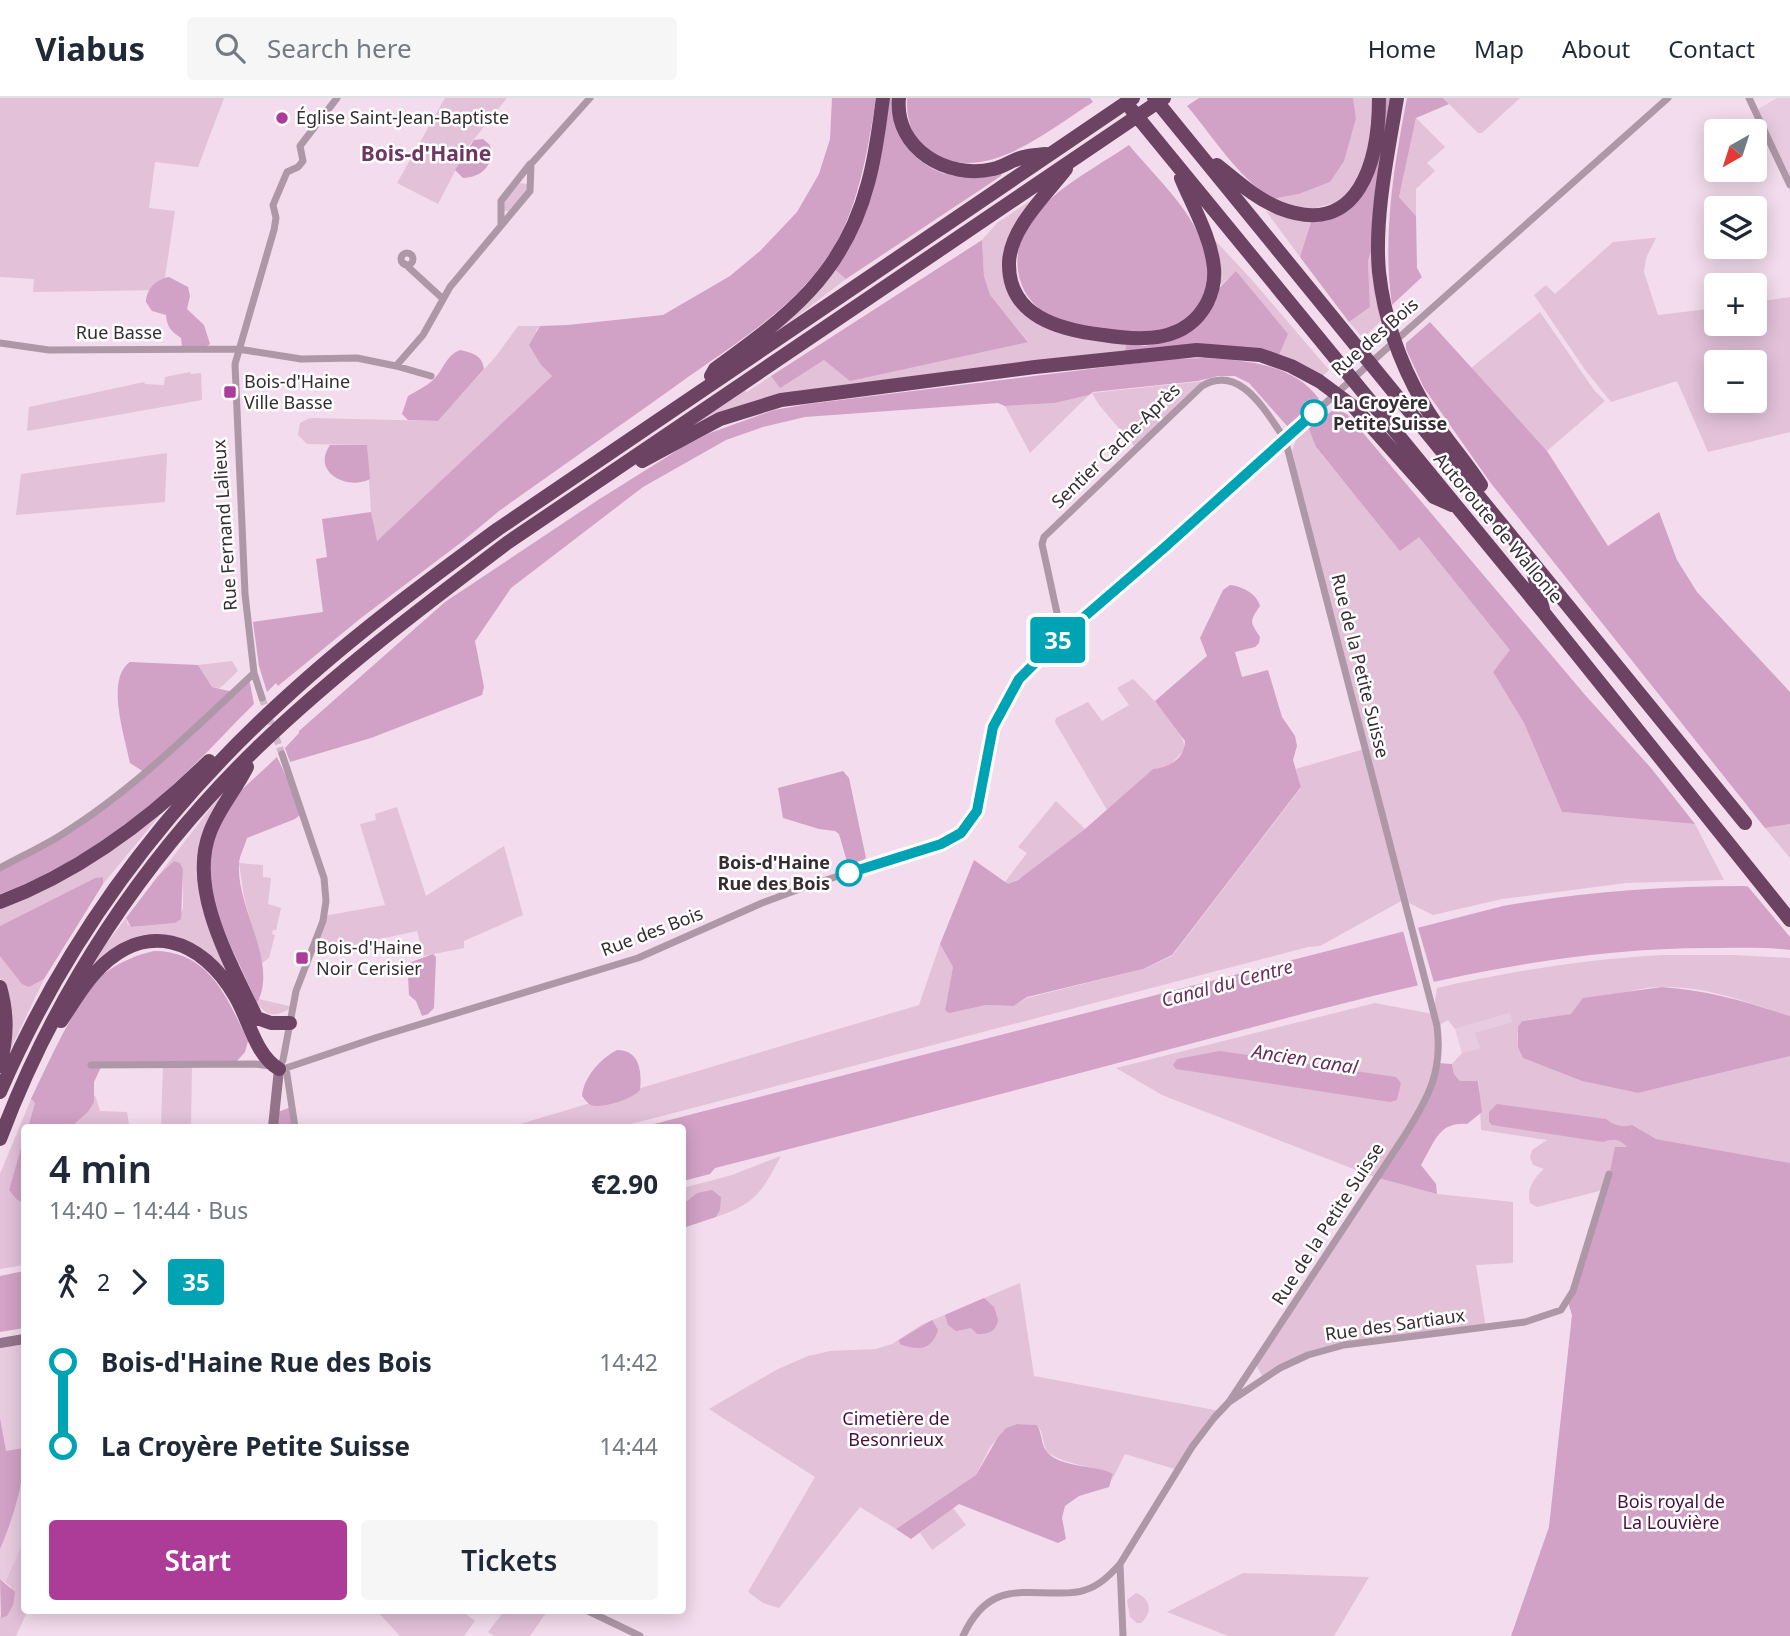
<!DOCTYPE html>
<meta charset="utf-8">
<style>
body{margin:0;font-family:"Noto Sans",sans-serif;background:#f6f6f7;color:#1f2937;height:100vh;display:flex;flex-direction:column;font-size:26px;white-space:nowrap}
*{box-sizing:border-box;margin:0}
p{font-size:23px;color:#747a83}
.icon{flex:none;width:38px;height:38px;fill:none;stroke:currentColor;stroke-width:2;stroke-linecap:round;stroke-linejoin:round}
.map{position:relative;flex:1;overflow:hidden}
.details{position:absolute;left:21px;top:1026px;width:665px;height:490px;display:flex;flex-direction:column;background:#fff;border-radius:7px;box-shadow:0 4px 18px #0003}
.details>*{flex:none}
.badge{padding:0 14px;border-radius:5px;font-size:24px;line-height:46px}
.needle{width:46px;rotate:219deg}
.tools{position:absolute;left:1704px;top:21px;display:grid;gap:14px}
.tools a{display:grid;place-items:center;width:63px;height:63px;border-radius:7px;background:#fff;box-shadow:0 4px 18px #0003;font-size:35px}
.map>.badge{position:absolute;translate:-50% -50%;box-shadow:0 0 0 4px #fff}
.legs{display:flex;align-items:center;gap:10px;height:77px;padding:0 28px;font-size:23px}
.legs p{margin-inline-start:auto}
.headline{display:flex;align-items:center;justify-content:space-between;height:119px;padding:0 28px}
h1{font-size:38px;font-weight:600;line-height:52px}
.button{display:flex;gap:14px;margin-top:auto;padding:14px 28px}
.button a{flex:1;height:80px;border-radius:7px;background:#ac3c98;color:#fff;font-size:28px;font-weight:600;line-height:80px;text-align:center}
.button a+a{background:#f6f6f7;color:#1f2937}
ul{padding:0 28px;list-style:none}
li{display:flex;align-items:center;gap:24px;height:84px;font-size:26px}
li i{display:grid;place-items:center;width:10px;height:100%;margin:0 9px;background:currentColor}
li i::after{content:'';width:18px;height:18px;margin:-9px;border:5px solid;border-radius:50%;background:#fff}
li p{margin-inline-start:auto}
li:first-child i{background:linear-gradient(#0000 50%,currentColor 0)}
li:last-child i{background:linear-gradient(currentColor 50%,#0000 0)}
header{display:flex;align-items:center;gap:42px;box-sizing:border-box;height:98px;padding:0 35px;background:#fff;border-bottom:2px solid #e0e1e3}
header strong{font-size:33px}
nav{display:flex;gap:38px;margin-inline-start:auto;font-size:24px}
.search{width:490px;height:63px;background:#f6f6f7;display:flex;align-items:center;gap:18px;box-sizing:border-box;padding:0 24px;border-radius:7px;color:#747a83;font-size:26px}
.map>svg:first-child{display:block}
</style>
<header>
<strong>Viabus</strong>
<div class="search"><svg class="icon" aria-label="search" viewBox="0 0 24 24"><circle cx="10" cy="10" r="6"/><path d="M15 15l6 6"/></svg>Search here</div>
<nav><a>Home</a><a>Map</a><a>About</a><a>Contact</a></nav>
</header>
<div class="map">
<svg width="1790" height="1538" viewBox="0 0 1790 1538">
<rect width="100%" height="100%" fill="#f3dced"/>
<path fill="#e8cbe0" d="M1777,0H1790V78L1758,11Z
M1510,915L1512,924L1476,935L1480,950L1462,955L1455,931Z
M24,1241V1456L15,1460L5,1484L0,1481V1245Z"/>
<path fill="#e2c1d9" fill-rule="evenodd" d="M0,0H224L198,69L155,64L149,110L175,113L163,192L33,194L34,181L0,179Z
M445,0H507L467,50L438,106L397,85Z
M1353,0H1374L1368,61L1352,93L1337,104L1309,112L1272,101L1299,96L1330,84L1356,20Z
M1443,0H1520L1482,35H1478Z
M1416,20L1445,49L1427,65L1435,73L1416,91V118L1399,99Z
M520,85L527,86V93L509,113H504V104Z
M1036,99L1010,137L1020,209L1126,246L1125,254L851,288L689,332L687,330L744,291L747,294L771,278L780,289L824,262L1028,243L990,198L984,178L982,142L997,125Z
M1266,113L1291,121L1311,124L1300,159Z
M1213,140L1252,182L1329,272L1321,280L1278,259L1237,173L1217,190Z
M1653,140H1656L1646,160L1644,174L1658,217L1717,210V226H1755V204L1790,199V334L1708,354L1677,283L1611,304L1586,273L1534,197L1546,187L1555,196L1613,144ZM1717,264H1755V303H1717Z
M1375,144L1381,223L1363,240L1349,224L1370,209L1368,162Z
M834,171L846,181L774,236L773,233Z
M1540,214L1594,292L1605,303L1547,353L1471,270Z
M518,228H540L536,232L541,267L552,278L376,444L371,414L367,347L307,346L298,337L300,325L310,320L438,323L497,257Z
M190,274L191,276L201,275L202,302L27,333L29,309L144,284L145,286L164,287L165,279Z
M1215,282L1208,284L1137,351L1099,307L1092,295Z
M1089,297L1030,355L1005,308L1055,305Z
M1308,329L1316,349L1322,357L1401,452L1419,438L1511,552L1493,574L1524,625L1562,714L1695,726L1724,782L1626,785L1502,801L1433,817L1403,802L1320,848L1308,849L620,1029H510L919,907L940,846L953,869L945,912L949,914L986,907L1014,908L1027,900L1143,871L1172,858L1301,690L1296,671L1364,651L1319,475L1292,353L1297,339Z
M167,355L165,404L16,417L21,376Z
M232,563L238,573L220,590L212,589L198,567Z
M1133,581C1148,596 1184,630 1185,651L1170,667L1164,670L1153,671L1107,712L1055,624L1056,620L1088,604L1102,623L1129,607L1117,590Z
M227,689L241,898L176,839L154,837L86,873C98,854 113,838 126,820L127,825L131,829L175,825L183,810V771L180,765L174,764L158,778Z
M1056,703L1085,731L1031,774L1008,787L1005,784L1027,755L1018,749Z
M397,709L426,798L504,748L523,817L464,843V850L424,858L417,833L339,850L312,851L324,818L385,807L360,726L376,722L375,716Z
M160,717L103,786V779L95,780L0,828V808Z
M1790,726V760L1765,730Z
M239,765L263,767V779L271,780L268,806L281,810L276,832H273L272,836L275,837L269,860L262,865L244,799Z
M1663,857H1734L1790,860V918C1741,902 1683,879 1631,893C1610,898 1591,911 1570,916C1554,920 1538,919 1522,923C1514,935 1518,948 1523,960L1582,983L1638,995L1790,958V1065L1656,1041L1632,1028C1630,1049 1617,1080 1599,1093L1537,1109L1530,1105C1526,1091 1534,1080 1544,1071L1533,1067L1530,1059L1532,1052L1547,1042L1481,1032L1479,983H1460L1454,976L1452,966L1462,955L1480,950L1475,935L1512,924L1510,915L1455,931L1448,922L1437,928L1434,981L1378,1080L1437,1096L1513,1104V1165L1476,1167L1486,1230L1344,1247L1308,1257L1263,1279L1255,1265L1377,1080L1162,997L1116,970L1375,905L1433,916L1437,890C1512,873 1587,861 1663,857Z
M0,858L29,889L44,881L5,963V889L0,880Z
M259,901L293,909C277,918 269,921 257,905Z
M163,967H192L191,1029H71L88,1014L95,997L100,1013L127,1014L129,1027H161Z
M31,1001L35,1005L28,1029H24V1039L9,1092L17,1102L24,1105V1167L0,1171V1076Z
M781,1058C762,1093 756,1106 716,1119L720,1112L697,1095L683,1106V1090L732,1077Z
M1020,1185L1034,1278L1220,1313L1178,1372L1125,1356L1112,1382L1113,1376C1090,1367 1067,1368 1046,1353L1041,1333L1037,1327L1017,1326L1006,1330L990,1349L976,1377L896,1431L860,1409L779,1510L763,1505L748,1494L815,1379L709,1311L778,1271L808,1258L830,1253L876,1251L892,1246L921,1227Z
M953,1410L966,1427L932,1452L920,1435Z
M24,1441V1512H28L16,1538H0V1520L11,1489L5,1484Z
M1243,1475L1369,1479L1334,1538H1228L1167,1514Z
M1136,1495C1151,1500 1153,1515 1141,1525H1137L1130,1519L1127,1502Z
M376,1512H461L475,1523L464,1538H400Z
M505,1512H548L530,1538H494L488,1534Z"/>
<path fill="#d2a1c6" d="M832,0H876C868,50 860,103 835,147C799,209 733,246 677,287C618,329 558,371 499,413L463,443L361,520L278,588L276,585L267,594L259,568L253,524L323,514L316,461L327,459L322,421L371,414L377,443L552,278L541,267L529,247L540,228L568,227L663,217L730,178L760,153L797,114L819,76L830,41Z
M889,0H894C895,9 894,19 897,28C903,53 931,77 958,78C972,78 988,75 1002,73L1001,78L846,181L834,171Z
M907,0H1090L1093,4C1048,32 982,91 928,52C912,41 906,20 907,0Z
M1199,0H1353L1356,20L1344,63L1330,84L1299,96L1272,101C1234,75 1216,42 1187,8Z
M1385,0H1394L1375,144L1368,162L1370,209L1349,224L1300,159L1311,124L1323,121L1356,104Z
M1407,0H1443L1449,6L1416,20L1399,99L1416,118L1417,170L1422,179L1392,207C1382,139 1394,67 1407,0Z
M483,41L490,47C494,67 483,79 463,80L455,72L474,42Z
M1129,47C1159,84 1211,127 1208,180C1208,187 1204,194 1202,200C1187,241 1139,236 1105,231C1084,228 1063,226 1044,214C1012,193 1010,150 1032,121C1056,89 1097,69 1129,47Z
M982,142L984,178L990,197L1028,244L850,283L824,262L780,290L771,278Z
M1236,173L1288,236L1278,259L1125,254L1126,246L1145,248L1168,242Z
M169,179L188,189L190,198L187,211L204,227L210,246L207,248L182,249L181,240C171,233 167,229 166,217L152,213L146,204C146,191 157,181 169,179Z
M1430,224L1547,353L1608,448L1659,414L1677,462L1697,494L1790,594V726L1765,730L1490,384L1424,290L1406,251V245Z
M460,252C473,255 482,257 484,271L438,323L408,322L402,316L408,298C416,293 426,289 433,282C444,272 445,258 460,252Z
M1203,260C1243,262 1294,265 1319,301L1288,329L1249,285L1235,278H1218L1198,283L1093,294L1089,297L1055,305L1005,308L998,305L805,319L763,329L726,342L643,389L511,490L475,543L484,589L482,597L371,640L290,664L285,650L299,635V633L445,504L598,402L681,350L710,335L774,312L808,306L1170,261Z
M1335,311L1347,316L1586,598L1651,670L1695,726L1562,714L1524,625L1493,574L1510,552L1419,439L1400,453L1316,349L1308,329Z
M330,347H367L370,381C347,393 311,374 330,347Z
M1230,487C1242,488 1257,496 1260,508C1249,524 1250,524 1260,539L1259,545L1255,549L1235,554L1242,579L1268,572L1282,619L1295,638L1297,648L1293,662L1301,689L1172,857L1143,871L1027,899L1014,908L986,907L949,915L945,912L953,869L940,846L974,762L1008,786L1018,782L1085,731L1153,671C1169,670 1185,660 1185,643L1155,603L1207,558L1200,540L1223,492Z
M130,564L198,567L212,589L233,594L249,580L254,606C233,626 215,647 194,667C139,721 73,769 0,796V770L62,736L144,674L130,665C125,639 105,581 130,564Z
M277,659L303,714L295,721L247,740C245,748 239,758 239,766C236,810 279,865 257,905L212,807L209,750L234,699Z
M843,673L849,680L866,760C859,764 859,772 848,767L839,736L835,733L819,731L783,720L778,690Z
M174,763L180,765L183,771L181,821L175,825L131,829L126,820L158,778Z
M103,779V786L44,881L29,889L22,886L0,858V828L95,780Z
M154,853C210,853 227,900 248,943L245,954L236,964L102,967L94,984V1004L88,1014L71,1029H28L35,1005L31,1001C47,968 78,897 105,875C120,864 136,857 154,853Z
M433,856L436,859L434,910L428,916L422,918L416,903L409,897L408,878L401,868Z
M1662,889C1707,892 1747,904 1790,918V958L1638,995L1582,983L1523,960L1518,949V929L1522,923L1571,916L1583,900Z
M617,952C640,952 642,974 640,992C632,1001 609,1008 596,1008C589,1008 586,1003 582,998C584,979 600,961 617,952Z
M1437,965L1452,966L1454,976L1460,983H1478L1482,1014L1467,1026C1438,1024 1435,1044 1421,1067L1436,1086L1437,1096L1378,1080L1427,1001Z
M291,1009L294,1029H273L278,1014Z
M1632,1027L1656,1041L1790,1065V1538H1511L1549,1429L1572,1217L1568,1204L1607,1088L1615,1049H1627L1630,1044Z
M24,1039V1105L17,1102L9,1092Z
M712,1092L721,1099L720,1112L716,1119L683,1130V1106L697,1095Z
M984,1200L994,1209L998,1222C996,1234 988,1236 977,1236L971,1230L956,1233L948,1227L945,1217Z
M932,1222L938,1232C932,1252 919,1253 900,1246L899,1242Z
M0,1320L6,1353L24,1350C24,1386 14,1418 0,1451Z
M1017,1326L1037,1327C1042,1335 1041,1347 1047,1354C1062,1371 1096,1366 1113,1376L1109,1389L1079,1398L1065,1408L1062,1420L1066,1441L1058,1445L1053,1443L959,1406L911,1441L896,1431L976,1377L998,1339L1006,1330Z
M0,1481L15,1494L13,1507L7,1518L1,1520Z"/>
<path fill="#d3a2c6" d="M1743,788L1790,793V852C1766,849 1742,850 1718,850C1541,848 1366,899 1197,944C1036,987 876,1029 715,1070L710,1076L683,1083L682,1029H642L1503,808C1583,794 1662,788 1743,788Z
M1220,953L1396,979L1401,985L1397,1002L1390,1004L1176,971L1173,967L1177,961Z
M1497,1006L1606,1021C1613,1027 1623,1030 1632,1027L1631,1044L1627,1049C1620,1041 1613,1040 1603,1044L1492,1027L1489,1024V1014Z
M24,1173V1230L0,1234V1178Z"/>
<path fill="#f3dced" d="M1745,785L1790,790V839Z
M1417,826L1435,888L1419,892L1402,829Z"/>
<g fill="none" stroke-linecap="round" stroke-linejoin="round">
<path stroke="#cdb9c8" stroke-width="7" stroke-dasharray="7 3.5" stroke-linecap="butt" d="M262,600L282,656"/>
<path stroke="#ae98a8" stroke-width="7" d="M1749,0L1790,87
M501,127V103L530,66
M401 161a6 6 0 1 1 12 0a6 6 0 1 1-12 0Z
M405,166L442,200
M0,245L49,252L238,251L301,261L357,260L396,268L431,278
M396,268L423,237L450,189L530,93L531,66L590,0
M1062,538L1042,446L1044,439L1202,288C1241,265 1266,315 1285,341L1437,928C1443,975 1428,999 1405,1037L1229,1304
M262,600L254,575L245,496L235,266L274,132L276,120L273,107L287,74L298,69L303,63L300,48L337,0
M0,770C20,759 42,749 61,737C132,693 193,632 254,575
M91,967L255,966L286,970L378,939L638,860L762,805L813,786L941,746C994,721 979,680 992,633C998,610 1013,588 1027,571L1668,0
M279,970L283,962L296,893L323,823L326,803L324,780L282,656
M286,970L295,1029
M1120,1467L1123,1538
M586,1512L640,1538
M963,1538C984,1493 1008,1493 1052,1495C1063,1495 1075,1496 1085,1492C1099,1488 1110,1477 1120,1466L1192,1349L1214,1320L1229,1304L1280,1270L1308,1257L1344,1247L1525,1224L1561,1212L1573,1193L1609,1076"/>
<path stroke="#93748b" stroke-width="10" d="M273,1029L279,971
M0,1245L24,1241"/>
<path stroke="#6d4364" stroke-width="14" d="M899,0C894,51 948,82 993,71C1004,69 1013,61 1024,59C1031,57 1039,57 1046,56
M1154,0L1745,725
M1397,0C1388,55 1374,119 1379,174C1384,220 1400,265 1423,305C1439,334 1463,359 1481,387
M1131,11L1544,515L1790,822
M1217,67C1237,83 1255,100 1279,110C1360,142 1379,61 1379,0
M1066,71C1046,97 1010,130 1009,165C1008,219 1061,232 1103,237C1142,243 1186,245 1207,205C1212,195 1215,182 1214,170C1211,139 1193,109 1181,80
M711,278L715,271C788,218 844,177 868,85C876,57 879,28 883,0
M642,363L720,321L781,302L1035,269L1197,252L1260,257L1291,268L1319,283L1354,309L1434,399L1452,407
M1531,466L1543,511
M247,669C236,691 219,710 210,734C187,793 232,867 257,921
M0,804C80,774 149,722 209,663
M0,889C8,917 7,940 0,968
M257,920L271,925H290
M61,923C72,907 82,889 95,875C145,820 202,841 235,898C249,921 255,957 279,971
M0,994C65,844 162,712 283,602C350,540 424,485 498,431L1133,0
M0,1041C55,894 144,760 257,650C335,575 421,510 507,445L1164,0"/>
</g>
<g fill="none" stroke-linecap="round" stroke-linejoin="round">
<g stroke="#fff" stroke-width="16">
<path id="line-1" d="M849,775L941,746L961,735L977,713L993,629L1019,581L1062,538L1164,450L1314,315"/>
</g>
<use href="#line-1" stroke="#00a3b4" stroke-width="10"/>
</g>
<g fill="#ac3c98" stroke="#fff" stroke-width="2.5">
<circle cx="282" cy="20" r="7"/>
<rect x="223" y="287" width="14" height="14" rx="3.5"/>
<rect x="295" y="853" width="14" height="14" rx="3.5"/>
</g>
<g fill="#fff" stroke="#00a3b4" stroke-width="3.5">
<circle cx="1314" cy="315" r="12"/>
<circle cx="849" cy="775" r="12"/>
</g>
<g text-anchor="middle" stroke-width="5" stroke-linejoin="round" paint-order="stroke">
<g font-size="18" fill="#362d34" stroke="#fff" text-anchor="start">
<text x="296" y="26">Église Saint-Jean-Baptiste</text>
<text x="244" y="290">Bois-d'Haine<tspan x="244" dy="21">Ville Basse</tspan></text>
<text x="316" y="856">Bois-d'Haine<tspan x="316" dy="21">Noir Cerisier</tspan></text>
</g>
<g font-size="18" fill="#362d34" stroke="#fff">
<text x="119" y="241">Rue Basse</text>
<text transform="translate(1375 239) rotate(-41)" y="6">Rue des Bois</text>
<text transform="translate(1116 348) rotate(-44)" y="6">Sentier Cache-Après</text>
<text transform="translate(225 427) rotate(-94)" y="6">Rue Fernand Lalieux</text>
<text transform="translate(1498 430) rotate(50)" y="6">Autoroute de Wallonie</text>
<text transform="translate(1360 568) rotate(76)" y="6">Rue de la Petite Suisse</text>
<text transform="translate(652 834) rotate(-21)" y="6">Rue des Bois</text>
<text transform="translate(1328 1126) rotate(-57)" y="6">Rue de la Petite Suisse</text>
<text transform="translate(1395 1227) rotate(-8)" y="6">Rue des Sartiaux</text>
</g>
<g font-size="18" font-weight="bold" fill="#362d34" stroke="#fff" text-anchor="start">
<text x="1333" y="311">La Croyère<tspan x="1333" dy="21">Petite Suisse</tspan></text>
<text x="830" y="771" text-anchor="end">Bois-d'Haine<tspan x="830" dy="21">Rue des Bois</tspan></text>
</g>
<g font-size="18" fill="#490f3f" stroke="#fff">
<text x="896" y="1327">Cimetière de<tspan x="896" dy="21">Besonrieux</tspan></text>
<text x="1671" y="1410">Bois royal de<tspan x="1671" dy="21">La Louvière</tspan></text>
</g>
<g font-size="19" font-style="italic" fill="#692e5d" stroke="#fff">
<text transform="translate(1227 885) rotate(-15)" y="7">Canal du Centre</text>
<text transform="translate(1305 961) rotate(9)" y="7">Ancien canal</text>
</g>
<g font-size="21" font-weight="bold" fill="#6e3662" stroke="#fff">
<text x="426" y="63">Bois-d'Haine</text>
</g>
</g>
</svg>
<div class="tools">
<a><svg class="needle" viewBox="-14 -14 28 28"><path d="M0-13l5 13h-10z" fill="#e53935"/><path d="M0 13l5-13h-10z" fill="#747a83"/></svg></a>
<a><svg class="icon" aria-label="layers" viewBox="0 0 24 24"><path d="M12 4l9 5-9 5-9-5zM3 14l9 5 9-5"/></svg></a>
<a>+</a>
<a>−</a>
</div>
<b class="badge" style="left:1058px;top:542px;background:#00a3b4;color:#fff">35</b>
<section class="details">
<div class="headline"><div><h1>4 min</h1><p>14:40 – 14:44 · Bus</p></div><b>€2.90</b></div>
<div class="legs"><svg class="icon" aria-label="walk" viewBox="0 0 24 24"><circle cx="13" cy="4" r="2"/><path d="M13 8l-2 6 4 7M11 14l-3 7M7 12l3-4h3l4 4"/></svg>2<svg class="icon" aria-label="forward" viewBox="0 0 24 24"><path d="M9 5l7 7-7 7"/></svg><b class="badge" style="background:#00a3b4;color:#fff">35</b></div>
<ul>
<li><i style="color:#00a3b4"></i><b>Bois-d'Haine Rue des Bois</b><p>14:42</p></li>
<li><i style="color:#00a3b4"></i><b>La Croyère Petite Suisse</b><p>14:44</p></li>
</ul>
<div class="button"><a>Start</a><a>Tickets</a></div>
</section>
</div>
